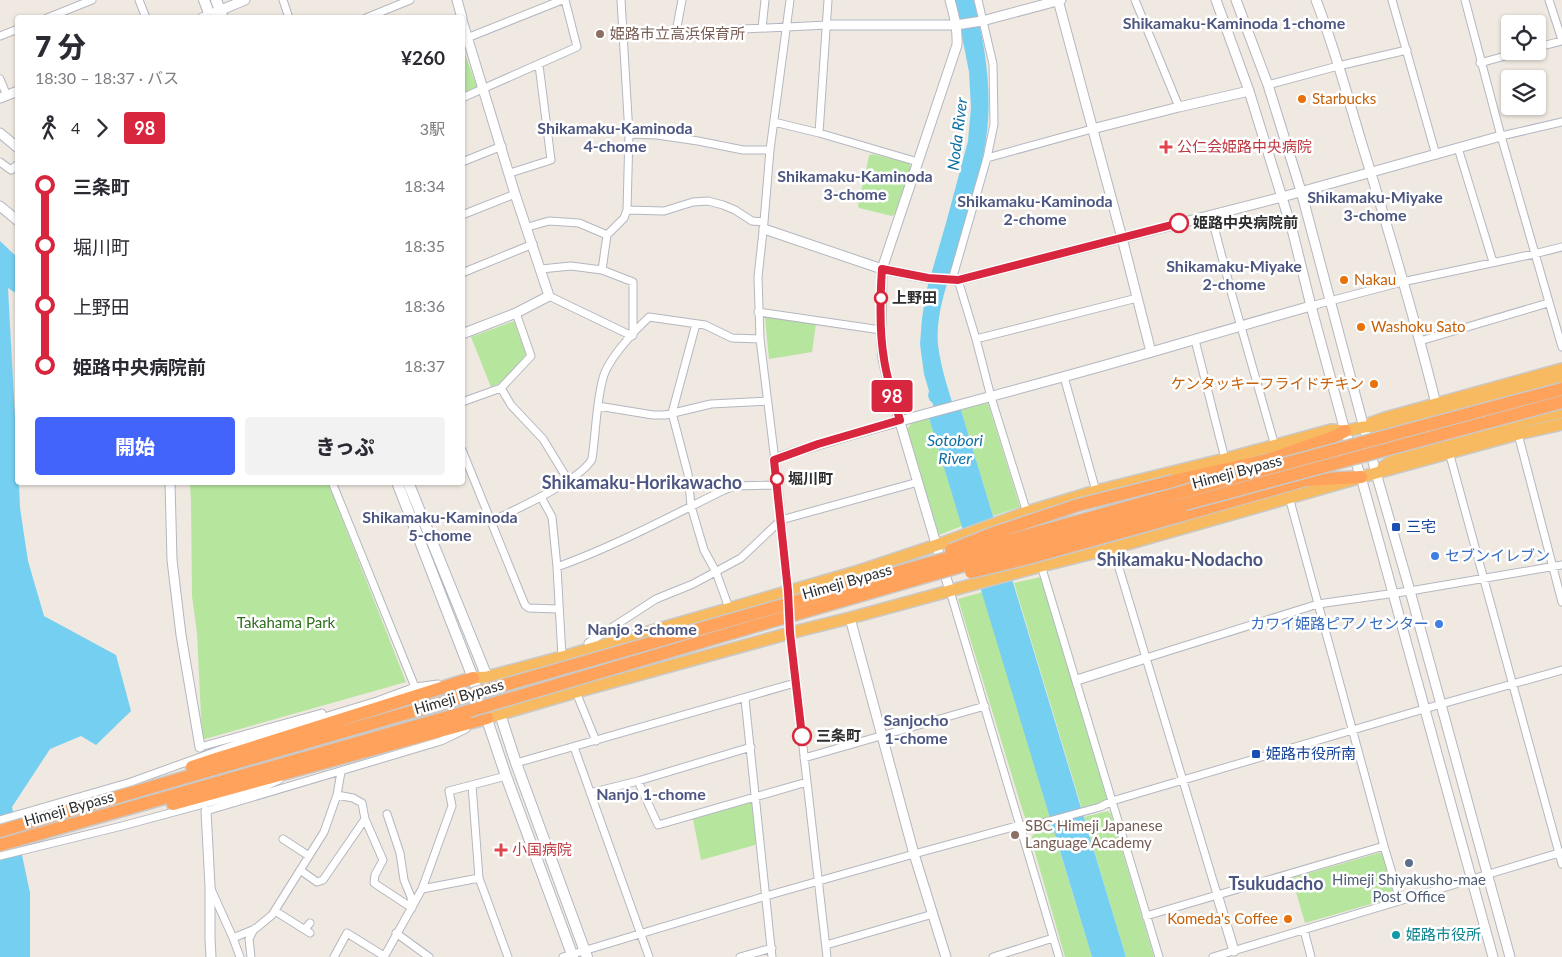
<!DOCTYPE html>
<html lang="ja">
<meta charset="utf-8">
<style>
body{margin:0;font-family:Lato,"Noto Sans JP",sans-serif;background:#f2f2f3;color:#2b2b33;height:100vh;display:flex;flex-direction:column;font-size:19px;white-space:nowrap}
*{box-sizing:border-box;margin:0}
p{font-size:16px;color:#7c7c81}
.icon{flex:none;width:28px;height:28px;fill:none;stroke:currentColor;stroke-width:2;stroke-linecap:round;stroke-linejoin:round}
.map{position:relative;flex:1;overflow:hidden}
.drawer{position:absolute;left:15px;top:15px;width:450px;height:470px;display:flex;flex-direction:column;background:#fff;border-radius:5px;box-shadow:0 1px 4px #0004}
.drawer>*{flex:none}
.badge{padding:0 10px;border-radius:4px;font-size:18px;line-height:32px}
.buttons{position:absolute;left:1501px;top:15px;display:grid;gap:10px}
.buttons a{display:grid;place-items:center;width:45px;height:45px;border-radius:5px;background:#fff;box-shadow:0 1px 4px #0004;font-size:25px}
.map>.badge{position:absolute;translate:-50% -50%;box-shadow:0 0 0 2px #fff}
.legs{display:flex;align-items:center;gap:8px;height:55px;padding:0 20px;font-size:16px}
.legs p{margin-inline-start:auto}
.head{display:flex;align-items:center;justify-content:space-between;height:85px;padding:0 20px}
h1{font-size:28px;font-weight:800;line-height:38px}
.action{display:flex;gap:10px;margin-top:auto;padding:10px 20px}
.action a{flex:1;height:58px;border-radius:5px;background:#4264fb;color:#fff;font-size:20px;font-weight:800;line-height:58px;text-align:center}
.action a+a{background:#f2f2f3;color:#2b2b33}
ul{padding:0 20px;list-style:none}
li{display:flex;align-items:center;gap:18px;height:60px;font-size:19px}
li i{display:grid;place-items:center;width:8px;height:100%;margin:0 6px;background:currentColor}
li i::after{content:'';width:12px;height:12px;margin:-6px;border:4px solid;border-radius:50%;background:#fff}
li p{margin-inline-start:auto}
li:first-child i{background:linear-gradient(#0000 50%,currentColor 0)}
li:last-child i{background:linear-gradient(currentColor 50%,#0000 0)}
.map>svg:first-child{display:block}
</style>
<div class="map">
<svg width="1562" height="957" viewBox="0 0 1562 957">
<rect width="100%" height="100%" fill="#efe9e1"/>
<path fill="#b6e59e" d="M462,46L477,87L463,93H462Z
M872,154L909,163L911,167L896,213L892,216L859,208L858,206L869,156Z
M769,316L816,324L812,352L769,359L765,318Z
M514,321L526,354L505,381L491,387L471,337Z
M988,403L1020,507L993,516L961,410Z
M929,418L962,526L939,535L907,430L912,422Z
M190,483H328L406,682L205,739L202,737L197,633L192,596L191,501Z
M1041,577L1107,799L1102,803L1082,809L1014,583Z
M983,592L1050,818L1036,822L1026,819L1023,812L958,599Z
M750,802L754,804L757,841L755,845L701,860L693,819Z
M1108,811L1111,814L1154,957H1126L1084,817Z
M1052,826L1092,957H1065L1032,842V836L1038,831Z
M1382,852L1395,897L1305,923L1292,878Z"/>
<path fill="#75cff0" d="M955,0H974C985,45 993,92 986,139C980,177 969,213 958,249C949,280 935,312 938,345C941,368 948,389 955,411L961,410L1126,957H1092L929,418L937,416L932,402L930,401L928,396L929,391L924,374L920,344L922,319L926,292L946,223L968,141L971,107L969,72Z
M0,241L17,257V294L8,288L17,454L18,482L19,483L20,508L28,561L44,616L116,655L131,711L96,745L81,736L50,749L12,807L30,893V957H0Z"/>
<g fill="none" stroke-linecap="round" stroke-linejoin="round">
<g stroke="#b4b7c1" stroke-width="9">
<path id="minor" d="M139,0L146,18
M283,0L289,18
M1135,0L1179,107
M1392,0L1436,155
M1465,0L1501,136L1562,347
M1549,0L1562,40
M47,18L92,0
M366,18L410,0
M762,28L765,0
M676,32L682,0
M624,35L827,25
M0,36L18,29
M462,40L562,0
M1538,47L1562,41
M1480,63L1523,51
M0,79L7,96
M1268,85L1338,66L1407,50
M462,98L577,47L565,0
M774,122L819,133L918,162
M819,133L828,0
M629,134L657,135L698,141L743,150H770
M1501,136L1562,122
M1458,148L1493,262
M987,158L1092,129
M0,162L11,170L18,164
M462,162L502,146
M510,173L551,160L539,65
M627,210L664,211L693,202L708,201L723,205L735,210L752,221L764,222
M462,215L515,194
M1211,215L1232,295L1275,446
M528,227L549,221L579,223L607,235
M541,269L571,266L602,270L633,282V335
M602,270L607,235L624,218L627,210L629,134L621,0
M462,273L533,244
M952,280L987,158L994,124L993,64L978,0
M958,280L976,339L991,397L1028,516
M549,296L632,336
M1311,306L1402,282L1534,254L1562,247
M758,312L881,330
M696,324L672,413L688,474L691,506L704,550L716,572L729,608
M976,339L1137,298
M1195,340L1225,459
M1420,341L1548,303
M1064,377L1096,491
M501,388L511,405L543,439L568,480
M462,402L501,388L531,356L516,313
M598,406L653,415H665L711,404L767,401
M1518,434L1562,602
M462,450L525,605L529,608L558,609
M1449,452L1562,864
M332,482L415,687
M541,497L552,517L557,567L562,657
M1289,497L1384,846L1400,900
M492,521C515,510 581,480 592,459C596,432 596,404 603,378C608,359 635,330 649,317L705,325L732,338L760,339
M1113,548L1217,894
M1040,562L1159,957
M557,567C615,546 669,517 724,490L735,486L778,485
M788,591L778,485L760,339L758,277L764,222L770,150L790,0
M950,591L1059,957
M790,633L827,957
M589,649L588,643L656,599L693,584L741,558L781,520L918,482
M1146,658L1318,604L1410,591L1562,565
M576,692L596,741
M745,699L772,957
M200,747L322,713
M574,747L649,957
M804,758L985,706
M516,763L795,683
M638,781L658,825L807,782
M472,785L479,878
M590,793L638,781L751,747
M337,795L353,798L362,803L365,819L383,860L375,875L374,883L412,908
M206,811L441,741L466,729
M387,814L400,853L404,880L411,897L412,907
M0,820L131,782L242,742L377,701L415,687L438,684
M283,839L309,856
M0,856L122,826L259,789L279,780
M300,870L317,882L323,880L365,819
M211,889L233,938L240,957
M422,889L479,878L508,957
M275,911L310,933
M1146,916L1384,846
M305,929L310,923
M1304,930L1311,957
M396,933L429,957
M233,938L255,929L272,915L324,832L337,795L341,772
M826,945L933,914
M251,957L249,939L254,929
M334,957L347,933L384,956
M384,957L422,889L452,806L449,791L506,776
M563,957L766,896L914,854L1020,825L1031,826L1100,807L1112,801L1424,709L1562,670
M740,957L772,948
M993,957L1053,938
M1213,957L1562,852"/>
</g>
<g stroke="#b4b7c1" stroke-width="11">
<path id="tertiary" d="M457,0L462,18
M1058,0L1122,238L1151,352
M1216,0L1249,91L1293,233L1311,306L1345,431L1361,477L1493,957
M1236,0L1268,85L1301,191L1376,473L1410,591L1510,957
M1316,0C1334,46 1347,94 1361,141C1388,228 1414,315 1436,404
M202,18L245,0
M462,20L515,194L549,296L516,313L462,334
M827,25H956L982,21L1061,0
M0,98L18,91
M1092,129L1179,107L1249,91
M0,133L18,148
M0,206L18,221
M764,229L882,269L927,278L958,280L1282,197L1501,136
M774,459C867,428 961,405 1055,379C1141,356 1225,330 1311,306
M170,482L172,560L181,635L200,747
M950,591L889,385L883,359L881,330L882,269L957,45C958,29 954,15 950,0
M850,618L914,854L946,957
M1077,680L1146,658
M206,811L210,886V939L211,957
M1217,894L1234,951"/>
</g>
<g stroke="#b4b7c1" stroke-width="12">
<path id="secondary" d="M204,0L211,18
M216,0L223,18
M397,482L473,678L506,776L573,957
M408,482L487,677L500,714L516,763L587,957"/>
</g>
<g stroke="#c9c9c9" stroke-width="14">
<path id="trunk" d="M1371,423L1385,418L1562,369
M1383,467L1398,457L1524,421L1562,412
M473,678L487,677L562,657L859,571L937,545L1027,512L1096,491L1225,459L1331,430L1345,431L1364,427L1388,425L1562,379
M487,718L576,692L790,633L850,618L1041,566L1113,548L1376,473L1518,434L1562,424"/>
</g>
<g stroke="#c9c9c9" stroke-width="15">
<path id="motorway" d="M1173,481L1267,460L1334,437L1345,431
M1183,515L1306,480L1361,477
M192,767L213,760L473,678
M173,804L487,718
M0,831L466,696
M0,845L469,711"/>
</g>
<use href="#minor" stroke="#fff" stroke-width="7"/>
<use href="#tertiary" stroke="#fff" stroke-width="9"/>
<use href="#secondary" stroke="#fff" stroke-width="10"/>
<use href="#trunk" stroke="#f8ba60" stroke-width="11"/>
<use href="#motorway" stroke="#ffa35c" stroke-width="12"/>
<g stroke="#c9c9c9" stroke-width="15" stroke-linecap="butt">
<path id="motorway-bridge" d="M951,550L991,534L1078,505L1173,481
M971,572L1028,558L1183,515
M466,696C831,591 1195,486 1562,389
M469,711L755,626L1041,543L1562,402"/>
</g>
<use href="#motorway-bridge" stroke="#ffa35c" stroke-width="12"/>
</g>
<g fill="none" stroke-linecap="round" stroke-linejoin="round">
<g stroke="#fff" stroke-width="11">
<path id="line-1" d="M802,736L790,633L788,591L774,460L818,444L900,420C894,400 887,380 884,359C879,330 880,299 882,269L928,278L958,280L1179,223"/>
</g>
<use href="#line-1" stroke="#d7263d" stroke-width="8"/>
</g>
<g fill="#8d6e63" stroke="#fff" stroke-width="2">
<circle cx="600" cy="34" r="5"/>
<circle cx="1015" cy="835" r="5"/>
</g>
<g fill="#e8710a" stroke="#fff" stroke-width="2">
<circle cx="1302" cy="99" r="5"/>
<circle cx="1344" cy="280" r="5"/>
<circle cx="1361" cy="327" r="5"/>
<circle cx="1374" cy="384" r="5"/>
<circle cx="1288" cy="919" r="5"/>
</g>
<g fill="#e0444e" stroke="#fff" stroke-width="2">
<path d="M1163.5 139.5h5v5h5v5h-5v5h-5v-5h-5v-5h5z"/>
<path d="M498.5 842.5h5v5h5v5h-5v5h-5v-5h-5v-5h5z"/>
</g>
<g fill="#fff" stroke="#d7263d" stroke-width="2.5">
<circle cx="1179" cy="223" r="9"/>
<circle cx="881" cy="298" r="6"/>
<circle cx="777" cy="479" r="6"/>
<circle cx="802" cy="736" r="9"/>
</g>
<g fill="#1a4fb4" stroke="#fff" stroke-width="2">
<rect x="1391" y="522" width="10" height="10" rx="2.5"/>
<rect x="1251" y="749" width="10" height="10" rx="2.5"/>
</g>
<g fill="#3f7fe0" stroke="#fff" stroke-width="2">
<circle cx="1435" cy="556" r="5"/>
<circle cx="1439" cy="624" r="5"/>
</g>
<circle fill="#5c6f8a" stroke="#fff" stroke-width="2" cx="1409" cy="863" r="5"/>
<circle fill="#0f9aa8" stroke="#fff" stroke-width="2" cx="1396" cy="935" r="5"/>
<g text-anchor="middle" stroke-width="5" stroke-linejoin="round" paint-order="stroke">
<g font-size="15" fill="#785e54" stroke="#fff" text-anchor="start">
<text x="610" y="39">姫路市立高浜保育所</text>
<text x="1025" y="831">SBC Himeji Japanese<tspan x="1025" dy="17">Language Academy</tspan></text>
</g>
<g font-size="15" fill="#c56008" stroke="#fff" text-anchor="start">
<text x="1312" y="104">Starbucks</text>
<text x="1354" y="285">Nakau</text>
<text x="1371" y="332">Washoku Sato</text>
<text x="1364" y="389" text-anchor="end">ケンタッキーフライドチキン</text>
<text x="1278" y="924" text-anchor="end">Komeda's Coffee</text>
</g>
<g font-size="15" fill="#be3a42" stroke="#fff" text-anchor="start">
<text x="1177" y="152">公仁会姫路中央病院</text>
<text x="512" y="855">小国病院</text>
</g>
<g font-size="15" font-weight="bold" fill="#2e2e2e" stroke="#fff" text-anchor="start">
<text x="1193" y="228">姫路中央病院前</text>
<text x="892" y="303">上野田</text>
<text x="788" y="484">堀川町</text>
<text x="816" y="741">三条町</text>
</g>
<g font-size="15" fill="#2e2e2e" stroke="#fff">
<text transform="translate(1237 472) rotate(-15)" y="5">Himeji Bypass</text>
<text transform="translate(847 582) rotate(-16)" y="5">Himeji Bypass</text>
<text transform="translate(459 697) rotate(-16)" y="5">Himeji Bypass</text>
<text transform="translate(69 809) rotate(-16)" y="5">Himeji Bypass</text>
</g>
<g font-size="15" fill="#164399" stroke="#fff" text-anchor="start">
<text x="1406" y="532">三宅</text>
<text x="1266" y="759">姫路市役所南</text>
</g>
<g font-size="15" fill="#366cbe" stroke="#fff" text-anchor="start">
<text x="1445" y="561">セブンイレブン</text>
<text x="1429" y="629" text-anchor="end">カワイ姫路ピアノセンター</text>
</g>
<g font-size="15" fill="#2c6e1b" stroke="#fff">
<text x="286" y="628">Takahama Park</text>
</g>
<g font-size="15" fill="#4e5e75" stroke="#fff">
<text x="1409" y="885">Himeji Shiyakusho-mae<tspan x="1409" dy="17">Post Office</tspan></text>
</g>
<g font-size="15" fill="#0d838f" stroke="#fff" text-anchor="start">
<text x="1406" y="940">姫路市役所</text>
</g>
<g font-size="16" font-weight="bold" fill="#4d5680" stroke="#fff">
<text x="1234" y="29">Shikamaku-Kaminoda 1-chome</text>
<text x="615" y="134">Shikamaku-Kaminoda<tspan x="615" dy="18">4-chome</tspan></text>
<text x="855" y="182">Shikamaku-Kaminoda<tspan x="855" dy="18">3-chome</tspan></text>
<text x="1375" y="203">Shikamaku-Miyake<tspan x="1375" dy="18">3-chome</tspan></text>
<text x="1035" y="207">Shikamaku-Kaminoda<tspan x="1035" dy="18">2-chome</tspan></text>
<text x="1234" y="272">Shikamaku-Miyake<tspan x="1234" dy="18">2-chome</tspan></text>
<text x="440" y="523">Shikamaku-Kaminoda<tspan x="440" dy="18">5-chome</tspan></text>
<text x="642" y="635">Nanjo 3-chome</text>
<text x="916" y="726">Sanjocho<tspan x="916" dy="18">1-chome</tspan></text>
<text x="651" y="800">Nanjo 1-chome</text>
</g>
<g font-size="16" font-style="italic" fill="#0d6fa3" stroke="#fff">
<text transform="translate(957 134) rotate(-83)" y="6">Noda River</text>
<text x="955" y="446">Sotobori<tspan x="955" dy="18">River</tspan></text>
</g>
<g font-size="18" font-weight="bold" fill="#4d5680" stroke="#fff">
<text x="642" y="489">Shikamaku-Horikawacho</text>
<text x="1180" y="566">Shikamaku-Nodacho</text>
<text x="1276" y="890">Tsukudacho</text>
</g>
</g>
</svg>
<div class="buttons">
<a><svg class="icon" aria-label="locate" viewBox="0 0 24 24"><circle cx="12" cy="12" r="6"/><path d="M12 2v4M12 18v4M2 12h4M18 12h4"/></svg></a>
<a><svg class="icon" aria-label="layers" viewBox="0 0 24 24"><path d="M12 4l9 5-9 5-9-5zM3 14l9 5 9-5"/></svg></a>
</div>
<b class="badge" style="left:892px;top:396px;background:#d7263d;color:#fff">98</b>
<section class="drawer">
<div class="head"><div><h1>7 分</h1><p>18:30 – 18:37 · バス</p></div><b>¥260</b></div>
<div class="legs"><svg class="icon" aria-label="walk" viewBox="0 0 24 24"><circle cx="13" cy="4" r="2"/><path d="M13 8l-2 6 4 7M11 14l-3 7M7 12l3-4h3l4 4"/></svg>4<svg class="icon" aria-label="forward" viewBox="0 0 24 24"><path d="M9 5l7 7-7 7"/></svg><b class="badge" style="background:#d7263d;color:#fff">98</b><p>3駅</p></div>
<ul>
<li><i style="color:#d7263d"></i><b>三条町</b><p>18:34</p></li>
<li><i style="color:#d7263d"></i><span>堀川町</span><p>18:35</p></li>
<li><i style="color:#d7263d"></i><span>上野田</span><p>18:36</p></li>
<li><i style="color:#d7263d"></i><b>姫路中央病院前</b><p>18:37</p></li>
</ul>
<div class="action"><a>開始</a><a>きっぷ</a></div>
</section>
</div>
